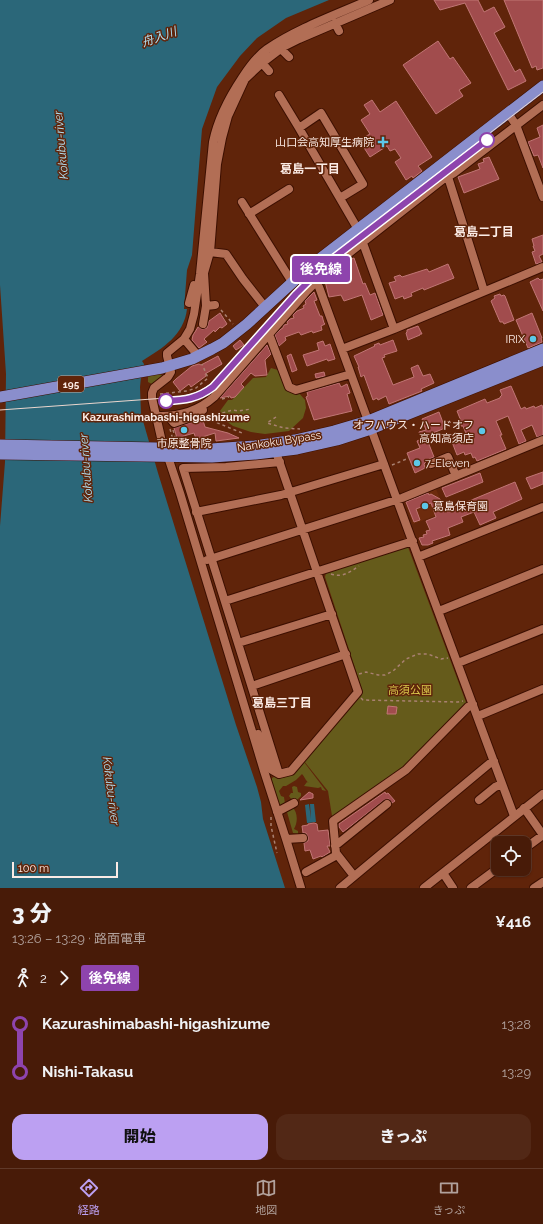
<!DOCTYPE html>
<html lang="ja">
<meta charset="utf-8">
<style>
body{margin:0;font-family:Raleway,"Noto Sans JP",sans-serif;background:#522816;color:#f1f3f6;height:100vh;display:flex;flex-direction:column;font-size:15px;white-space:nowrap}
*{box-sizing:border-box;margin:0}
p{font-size:13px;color:#b1a19c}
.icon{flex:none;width:22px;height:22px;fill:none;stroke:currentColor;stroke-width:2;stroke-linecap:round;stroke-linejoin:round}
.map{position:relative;height:888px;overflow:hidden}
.details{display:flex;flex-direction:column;background:#481b08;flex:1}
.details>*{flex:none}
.badge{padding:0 8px;border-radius:3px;font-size:14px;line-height:26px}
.tools{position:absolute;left:491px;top:836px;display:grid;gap:8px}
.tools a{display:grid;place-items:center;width:40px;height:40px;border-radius:8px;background:#481b08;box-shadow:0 1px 3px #0004,0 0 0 1px #603929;font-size:20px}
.scale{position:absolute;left:12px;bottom:10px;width:106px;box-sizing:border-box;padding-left:4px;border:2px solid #fbebe5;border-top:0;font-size:11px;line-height:14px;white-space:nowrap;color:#fbebe5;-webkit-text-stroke:3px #60240a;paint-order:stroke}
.map>.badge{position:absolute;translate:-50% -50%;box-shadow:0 0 0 2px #fff}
.legs{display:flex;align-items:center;gap:6px;height:44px;padding:0 12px;font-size:13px}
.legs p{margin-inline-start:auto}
.overview{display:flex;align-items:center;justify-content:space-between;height:68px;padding:0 12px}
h1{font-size:22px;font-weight:800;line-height:30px}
.button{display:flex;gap:8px;margin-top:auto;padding:8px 12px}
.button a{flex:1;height:46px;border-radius:12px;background:#bca0f2;color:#111;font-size:16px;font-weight:800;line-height:46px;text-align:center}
.button a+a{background:#522816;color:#f1f3f6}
ul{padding:0 12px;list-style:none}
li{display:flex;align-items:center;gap:14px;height:48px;font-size:15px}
li i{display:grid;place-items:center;width:6px;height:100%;margin:0 5px;background:currentColor}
li i::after{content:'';width:10px;height:10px;margin:-5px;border:3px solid;border-radius:50%;background:#481b08}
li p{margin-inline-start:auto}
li:first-child i{background:linear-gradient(#0000 50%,currentColor 0)}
li:last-child i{background:linear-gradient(currentColor 50%,#0000 0)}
.tab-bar{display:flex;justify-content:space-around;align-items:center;height:56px;border-top:1px solid #603929;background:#481b08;font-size:11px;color:#b1a19c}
.tab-bar a{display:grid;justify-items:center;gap:2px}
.tab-bar .active{color:#bca0f2}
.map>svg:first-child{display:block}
</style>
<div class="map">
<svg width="543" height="888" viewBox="0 0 543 888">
<rect width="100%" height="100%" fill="#60240a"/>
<path fill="#6d2b0d" d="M436,489L445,512L413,524L405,501Z"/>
<path fill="#655b1b" d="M271,368L278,370L286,387L298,392L305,400L306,408L303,418L289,431L265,434L251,432L233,426L223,419L220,411L228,400H232L253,378L266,377Z
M160,374L163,376L152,384L148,382V376Z
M408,547L467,705L403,769L334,818L332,816L328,791L304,761L363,692L325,577L326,573Z
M304,762L326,791L322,790L321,787L318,788L304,786L307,782L309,783C305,780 305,777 302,774L296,780L286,786H283L279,791L281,796L284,797L285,804L283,806H279L271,782L272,778L274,777C286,782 297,770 304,762Z
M294,786L297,787L298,792L301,793V796L296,801L292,800L289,796L291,793H293L292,787Z
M292,807C298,812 298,822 294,829L298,831V834L293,833L287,812L288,808Z"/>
<path fill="#2b6779" d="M0,0H329L286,18L257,38L240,56L217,87L202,129L192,255L187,270L184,309H187C184,335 163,348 142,361L144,364L141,377L140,387L141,414L158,473L236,725L257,787L261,802L263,819L285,888H0V526L5,462L6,374L0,285Z
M309,804L311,819L310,804H314L316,822L307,823L305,805Z"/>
<path fill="#a14c4d" stroke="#c17675" d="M434,0H478L484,12L494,7L505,27L494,33L515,72L520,69L526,81L508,90L465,3L440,10Z
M504,0H543V68L537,70L536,66L532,68Z
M438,41L450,59L453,57L471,83L459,90L463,96L436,114L403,65Z
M372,100L380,112L396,101L432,157L418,166L422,171L413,178L412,176L406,180L395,162L401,158L395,149L390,151L387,146L370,157L359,140L370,134L361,120L370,114L364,105Z
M543,125V168L538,155L534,156L528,142L540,137L537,128Z
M489,157L499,179L464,193L458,177L480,169L478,164L484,162L483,159Z
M543,235V254L539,256L542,262L536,264L532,252L535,251L533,246H534L532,239Z
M354,258L363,284L365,283L370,295L375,293L383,315L371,320L362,295L344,301L341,295L329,297L325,281L330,276L333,275L335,280L349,275L344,264L349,260Z
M448,264L454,278L424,290L423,288L411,293L412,296L404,299L403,296L395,299L389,283L396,281L394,277L400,275L402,277L427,269L429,272Z
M538,278L540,280L543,279V311L530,282Z
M314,292L317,300L314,301L320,316H322L324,323L325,324L321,326L322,330L313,333L312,331L301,335L299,332L285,337L286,340L279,346L275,335L281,329L283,328V327L284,325L288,324L287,322L290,319L294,318L293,315L297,311L304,308L303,306L306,304L305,301Z
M500,294L501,296L504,295L505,296L514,320L504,324L503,322H500L491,301L495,298L494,296Z
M220,313L227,324L222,328L220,327L215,332L214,330L204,339L207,342L199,348L192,340L193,335L195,332L198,327L202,329L207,328L209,321Z
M532,313L542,338H541L542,342L528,348L516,320Z
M418,326L422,334H420V335L408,340L406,333L407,332V330Z
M240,340L244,345L236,350L233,346Z
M393,340L397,351L384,355L385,357L382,358L393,385L414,377L411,368L418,365L423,376L430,374L434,383L421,389L422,391L389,404L386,396L378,400L377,398L373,400L364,375L361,377L358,367H359L354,356L375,346L374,345L379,343L380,345Z
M323,341L325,346L330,344L335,359L328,361L327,359L307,366L303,355L319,350L317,343Z
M267,345L271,354L265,360L267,375L255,376L251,373L241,384L244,387L235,397L231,398L230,396L220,398Z
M291,354L297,370L292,372L287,356Z
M218,356L222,364L205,374L206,376L191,387L189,384L180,391L173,382L176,379L192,366L199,364L201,365Z
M324,372L325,376L316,378L315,374Z
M339,383L341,387L347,384L350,393L347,394L352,411L314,420L306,397L308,396L307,392Z
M511,386L521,409L525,407L526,409L534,406L535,408L542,405L543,409V435L537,437L532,425L521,430L526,441L519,444L508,416L496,421L502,435H500L506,449L477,461L475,457L473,458L471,453L465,455L464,452L457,455L452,442L467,436L463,426H461L459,421H461L457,411L485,399L487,403L500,398V397L502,395L500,390Z
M439,412L445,428L421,438L419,432L426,430L422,419Z
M202,417L205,427L228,433L239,438L216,441L215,433L196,439L194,433L177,438L174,428L196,421Z
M426,437L434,457L429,459L424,464L425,468L415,473L407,453L420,448L417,441Z
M543,472V484L531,489L526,478Z
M480,473L483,482L446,497L442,488Z
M515,482L522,499L493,512L496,518L480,525L474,512L461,517L463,522L448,528L450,535L432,541L433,543L428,545H422L419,538L424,537L423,535L427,534L426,531L430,530L426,521L436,517L431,503L416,509L420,520L414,522L406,502L428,493L429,495L431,494L440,499L445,512L457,507V506Z
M388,706L397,707L396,714H387Z
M309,792L313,794V798L300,800Z
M385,792L386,794L388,793L395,801L392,803L389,799L384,800L343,832L339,827V824Z
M314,823L317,824L318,831L328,830L330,845V846H327L330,852L322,857L321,856L313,859L310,850L305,851L304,843L308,841V837L306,833H303L302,826L308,825V824Z"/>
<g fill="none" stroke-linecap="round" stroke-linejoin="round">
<g stroke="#3c0f00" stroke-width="10">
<path id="minor" d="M335,23L339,31
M281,49L289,57
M262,63L269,71
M279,95L299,128
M508,113L516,125L543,197
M448,177L484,291
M340,198L363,184L321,113L299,128L356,226L358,235L363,243L394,329
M242,202L292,282
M249,214L289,189
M210,252L217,164L222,138L228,116L245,79L262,63L283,47L299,39L390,0
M203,273H204L210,252L226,254L243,279L265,307
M204,273L206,306L215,305
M316,282L319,287L418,557L543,507
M189,303L194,285
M203,324L206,306
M269,334L289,387L296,390L351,374
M184,339L195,352
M342,349L394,329L543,267
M156,416C177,417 197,412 214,397L306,292L330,268L442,180L454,173L543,105
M169,417L174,423L194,416L203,410L202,407
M431,464L448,457L456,476
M196,512L281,495L384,464
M418,557L514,816
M207,560L402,498L543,440
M225,601L413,541
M439,611L543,569
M238,643L332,614
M458,663L543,629
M252,686L346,654
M478,716L543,689
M258,734L272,770L279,774L291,771L358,692L276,452
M279,774L183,468L226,467L280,462
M479,800L495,787L502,784
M524,808L543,835
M277,812L294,803
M286,839L303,838
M335,846L387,804
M524,849L543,835
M306,872L337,855
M443,873L453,888
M354,876L336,853L333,821L406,770L468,707L473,704
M301,888L286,839L264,771L180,493L168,457L162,442L152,398V393L154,388L168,377L171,372L167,356V353L184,339L190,329L194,314L200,274L213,142C218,118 228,99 242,78C249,67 256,57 267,49C298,28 335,15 369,0
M340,888L489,764L494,761
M424,888L543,794
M471,888L498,868
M534,888L543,882"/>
</g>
<g stroke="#3c0f00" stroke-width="12">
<path id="highway" d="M0,397L162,368L192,359L212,349L223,343L247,324L308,268L543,86
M0,445L211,449L255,446L295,440L334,431L368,421L543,349
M0,454L212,457L256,454L297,449L337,440L371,429L543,360"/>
</g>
<path stroke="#a98171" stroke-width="1.5" stroke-dasharray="3 3" stroke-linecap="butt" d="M221,310L233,324
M160,394L187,391L196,388L208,378L202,364
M222,399L229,397
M207,416L213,421L242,433
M276,417L267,423L284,428L300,429
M215,422V420H220L218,415L219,413H222L233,410L239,411L251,409
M170,429L173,440
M173,430L176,440
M392,465L409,458
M331,574C342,578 350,572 359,566
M359,674L366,672L378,675H385L393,671L406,659L418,654H428L441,659L448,658
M361,698L363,700L458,702L463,701
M271,817V826L277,853"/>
<use href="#minor" stroke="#b26e55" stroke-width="8"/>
<use href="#highway" stroke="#8a8ecc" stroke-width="11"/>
<path stroke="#ead6ce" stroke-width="1" d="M0,410L166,398C186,396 194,396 211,384L302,282L333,254L543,92"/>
</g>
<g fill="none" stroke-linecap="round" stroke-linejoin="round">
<g stroke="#fff" stroke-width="9">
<path id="line-1" d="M166,401C185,400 197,399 213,387L296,294L327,263L487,140"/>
</g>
<use href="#line-1" stroke="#8e44ad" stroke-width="6"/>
</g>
<g fill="#fff" stroke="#8e44ad" stroke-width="2">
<circle cx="487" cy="140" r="7"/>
<circle cx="166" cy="401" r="7"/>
</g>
<g fill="#5cc7e8" stroke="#60240a" stroke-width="1.5">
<path d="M381 136h4v4h4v4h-4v4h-4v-4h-4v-4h4z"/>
<circle cx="533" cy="339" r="4"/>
<circle cx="184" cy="430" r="4"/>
<circle cx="482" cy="431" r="4"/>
<circle cx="417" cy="463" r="4"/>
<circle cx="425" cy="506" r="4"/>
</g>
<g text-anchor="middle" stroke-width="3" stroke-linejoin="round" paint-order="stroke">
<rect fill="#60240a" stroke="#ccafa3" stroke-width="1" x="58" y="376" width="26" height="16" rx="3"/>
<g font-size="10" font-weight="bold" fill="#fbebe5">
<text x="71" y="388">195</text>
</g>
<g font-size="11" fill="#fbebe5" stroke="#60240a" text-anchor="end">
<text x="374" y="146">山口会高知厚生病院</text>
<text x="525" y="343">IRIX</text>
<text x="474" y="429">オフハウス・ハードオフ<tspan x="474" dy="13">高知高須店</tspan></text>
<text x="184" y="447" text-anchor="middle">市原整骨院</text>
<text x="425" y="467" text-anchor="start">7-Eleven</text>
<text x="433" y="510" text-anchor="start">葛島保育園</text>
</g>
<g font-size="11" font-weight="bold" fill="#fbebe5" stroke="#60240a">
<text x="166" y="421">Kazurashimabashi-higashizume</text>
</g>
<g font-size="11" fill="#fbebe5" stroke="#60240a">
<text transform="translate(279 441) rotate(-9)" y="4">Nankoku Bypass</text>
</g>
<g font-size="11" fill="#dac84c" stroke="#60240a">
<text x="410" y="694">高須公園</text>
</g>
<g font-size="12" font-style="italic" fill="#afe1f3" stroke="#60240a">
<text transform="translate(159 37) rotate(-19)" y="4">舟入川</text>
<text transform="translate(61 145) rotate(-95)" y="4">Kokubu-river</text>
<text transform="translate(86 468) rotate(-94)" y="4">Kokubu-river</text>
<text transform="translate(111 791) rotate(83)" y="4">Kokubu-river</text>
</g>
<g font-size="12" font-weight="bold" fill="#fbebe5" stroke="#60240a">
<text x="310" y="173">葛島一丁目</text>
<text x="484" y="236">葛島二丁目</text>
<text x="282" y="707">葛島三丁目</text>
</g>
</g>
</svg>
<div class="tools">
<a><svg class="icon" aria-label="locate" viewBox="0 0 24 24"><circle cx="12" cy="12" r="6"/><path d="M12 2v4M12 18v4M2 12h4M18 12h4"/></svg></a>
</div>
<div class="scale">100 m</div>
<b class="badge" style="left:321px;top:269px;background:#8e44ad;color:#fff">後免線</b>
</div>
<section class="details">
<div class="overview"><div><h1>3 分</h1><p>13:26 – 13:29 · 路面電車</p></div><b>¥416</b></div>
<div class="legs"><svg class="icon" aria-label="walk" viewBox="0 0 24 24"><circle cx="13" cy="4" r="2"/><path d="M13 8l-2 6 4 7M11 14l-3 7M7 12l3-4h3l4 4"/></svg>2<svg class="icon" aria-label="forward" viewBox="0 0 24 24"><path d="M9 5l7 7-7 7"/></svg><b class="badge" style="background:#8e44ad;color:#fff">後免線</b></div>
<ul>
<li><i style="color:#8e44ad"></i><b>Kazurashimabashi-higashizume</b><p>13:28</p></li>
<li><i style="color:#8e44ad"></i><b>Nishi-Takasu</b><p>13:29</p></li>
</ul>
<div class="button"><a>開始</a><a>きっぷ</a></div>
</section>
<nav class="tab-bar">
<a class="active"><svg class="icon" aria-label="directions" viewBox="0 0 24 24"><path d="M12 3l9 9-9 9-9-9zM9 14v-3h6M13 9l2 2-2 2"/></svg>経路</a>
<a><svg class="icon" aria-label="map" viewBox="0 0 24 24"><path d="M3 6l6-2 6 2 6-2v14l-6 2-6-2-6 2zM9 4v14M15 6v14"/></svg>地図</a>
<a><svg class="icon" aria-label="tickets" viewBox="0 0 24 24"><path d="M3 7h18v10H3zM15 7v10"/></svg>きっぷ</a>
</nav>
